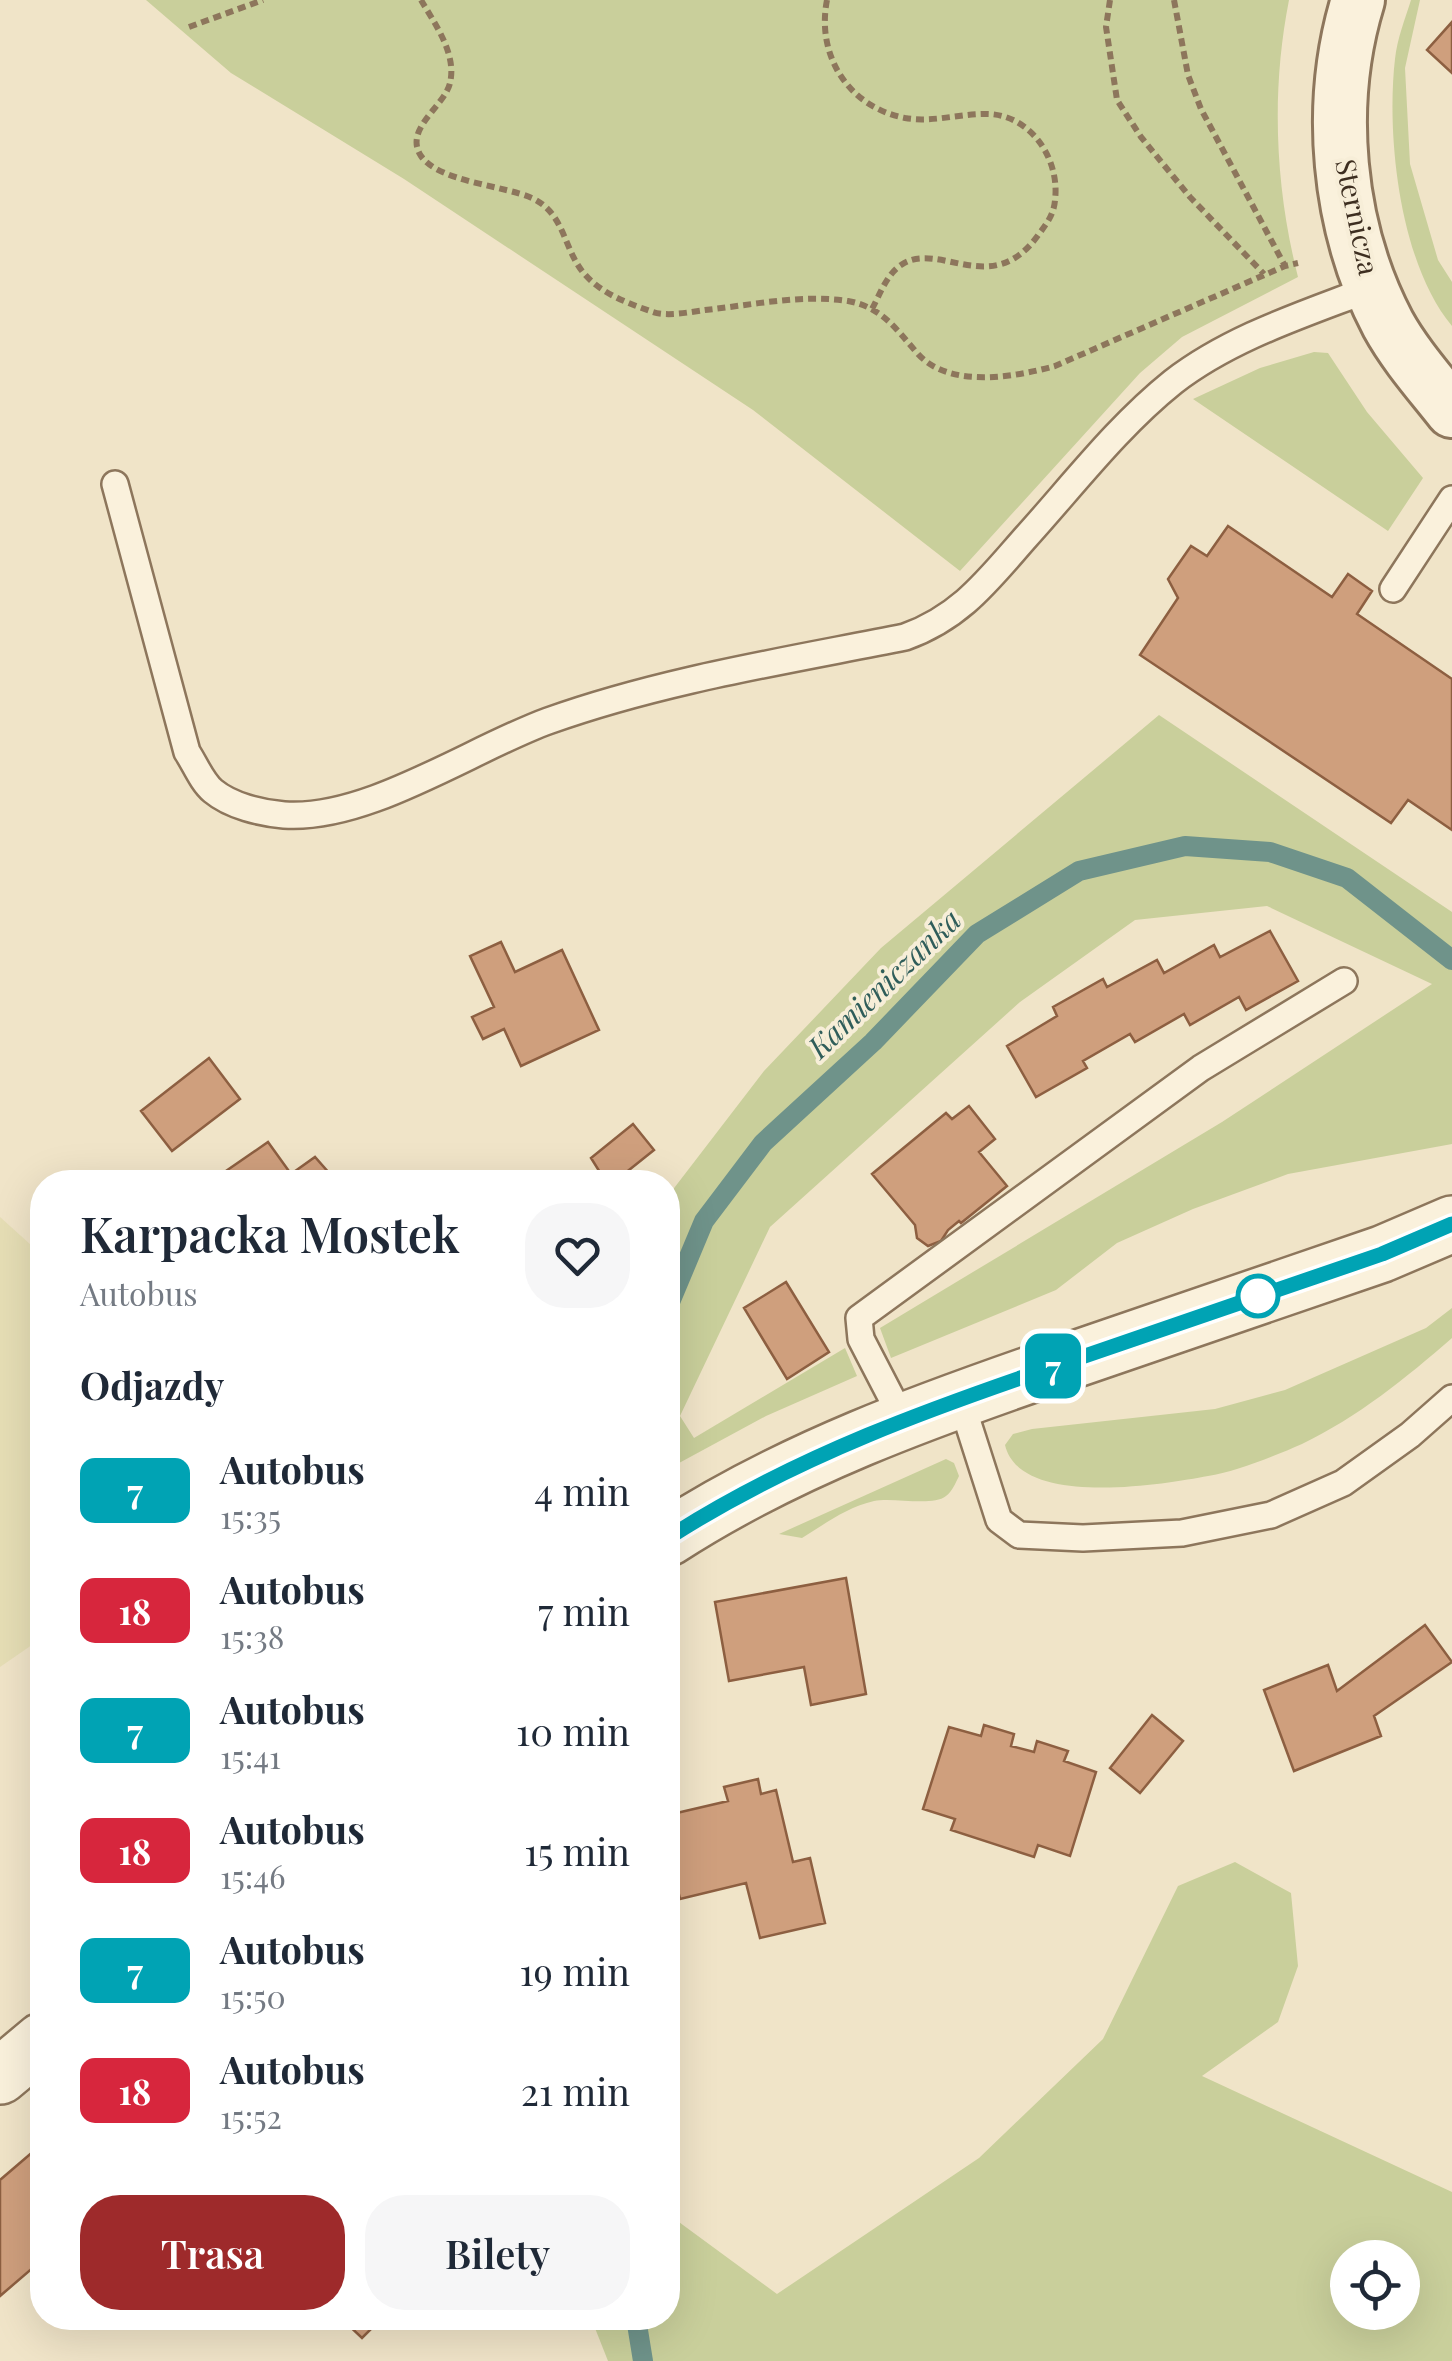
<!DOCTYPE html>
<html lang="pl">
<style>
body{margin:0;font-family:"Playfair Display",serif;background:#f6f6f7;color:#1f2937;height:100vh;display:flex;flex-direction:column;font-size:38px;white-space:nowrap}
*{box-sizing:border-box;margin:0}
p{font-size:32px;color:#747a83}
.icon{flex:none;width:55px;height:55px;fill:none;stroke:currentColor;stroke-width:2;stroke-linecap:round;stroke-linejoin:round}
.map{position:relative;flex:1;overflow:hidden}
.side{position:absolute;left:30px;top:1170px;width:650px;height:1160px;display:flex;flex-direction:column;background:#fff;border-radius:40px;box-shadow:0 10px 40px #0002}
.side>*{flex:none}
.badge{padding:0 20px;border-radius:15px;font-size:35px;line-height:65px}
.tools{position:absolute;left:1330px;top:2240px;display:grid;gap:20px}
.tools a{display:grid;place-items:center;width:90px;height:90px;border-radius:50%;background:#fff;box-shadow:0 10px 40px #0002;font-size:50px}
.map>.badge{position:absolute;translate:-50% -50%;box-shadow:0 0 0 5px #fff}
h2{padding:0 50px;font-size:38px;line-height:90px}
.round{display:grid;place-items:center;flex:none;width:105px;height:105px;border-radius:40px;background:#f6f6f7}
.head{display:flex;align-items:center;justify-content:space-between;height:170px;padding:0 50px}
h1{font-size:48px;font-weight:600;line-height:75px}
.cta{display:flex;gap:20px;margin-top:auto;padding:20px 50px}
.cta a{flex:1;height:115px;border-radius:40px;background:#9e2a2b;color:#fff;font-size:40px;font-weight:600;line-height:115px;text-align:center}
.cta a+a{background:#f6f6f7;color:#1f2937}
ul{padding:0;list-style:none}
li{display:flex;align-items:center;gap:30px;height:120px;padding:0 50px}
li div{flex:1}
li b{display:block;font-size:38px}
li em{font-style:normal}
li .badge{min-width:110px;font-weight:700;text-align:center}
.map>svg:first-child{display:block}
</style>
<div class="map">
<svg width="1452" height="2361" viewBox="0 0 1452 2361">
<rect width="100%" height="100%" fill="#f0e4c8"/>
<path fill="#e6deb5" d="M0,1217L42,1255V1638L0,1667Z"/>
<path fill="#c9cf9b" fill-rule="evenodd" d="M146,0H1289C1271,91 1275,187 1298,277L1182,337L1140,373L960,571L753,410L404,179L231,73Z
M1411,0H1420L1405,68L1410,164L1438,260L1452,282V326C1400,264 1386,137 1395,59C1397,39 1405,19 1411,0Z
M1314,352L1328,353L1367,412L1423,478L1388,531L1193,399L1260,368Z
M1159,715L1452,912V1144L1288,1174L1193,1209L1117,1243L1056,1290L891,1358L880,1328L1222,1122L1432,984L1267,906L1135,920L1020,1002L770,1227L680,1416L694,1438L845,1348L857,1376L766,1416L668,1469V1196L764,1071L881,948Z
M1452,1308V1338C1406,1378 1358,1417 1302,1444C1277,1455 1235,1472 1208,1476C1160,1485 1020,1508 1005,1445L1013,1434L1032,1429L1215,1409L1285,1390L1426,1328Z
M946,1459L954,1463L959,1476C956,1482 952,1492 946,1496C932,1507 894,1497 874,1501C847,1507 825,1524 802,1538L779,1534Z
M1235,1862L1291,1893L1298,1966L1278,2022L1202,2076L1452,2192V2361H608L591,2318H668V2214L777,2294L979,2158L1103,2039L1178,1886ZM1348,2258H1402V2312H1348Z"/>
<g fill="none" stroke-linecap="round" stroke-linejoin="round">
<path stroke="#6f938a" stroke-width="20" d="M668,1307L704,1221L763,1143L873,1042L977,934L1079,871L1185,846L1270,852L1347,878L1452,960
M636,2318L643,2361"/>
</g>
<path fill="#cf9f7d" stroke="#8d5f41" stroke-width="2.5" d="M1452,22V73L1427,50Z
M1228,526L1332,597L1348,574L1372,591L1357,614L1452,679V830L1408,800L1391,823L1140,655L1178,598L1168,579L1191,546L1207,556Z
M1270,931L1298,981L1246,1010L1239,997L1190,1025L1184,1014L1135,1042L1130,1034L1083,1061L1087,1068L1036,1097L1007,1046L1057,1016L1053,1007L1103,979L1107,987L1157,960L1164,973L1214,945L1220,957Z
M501,942L515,972L562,950L599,1030L521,1066L504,1029L483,1039L472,1017L494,1007L470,956Z
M209,1058L240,1099L172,1151L141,1111Z
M969,1106L995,1139L979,1152L1007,1186L961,1223L959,1221L948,1230L941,1241L928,1246L917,1238L915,1225L872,1174L946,1113L952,1119Z
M633,1124L654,1150L614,1182H606L591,1158Z
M268,1142L291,1174L315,1157L337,1182H210Z
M786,1282L829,1352L787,1379L744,1308Z
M846,1578L866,1694L811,1705L804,1667L729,1681L715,1602Z
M1425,1625L1452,1662L1374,1716L1381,1736L1294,1771L1264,1690L1328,1665L1337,1691Z
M1152,1715L1183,1741L1140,1793L1110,1768Z
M984,1725L1014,1734L1011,1746L1034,1752L1037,1741L1068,1751L1064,1761L1096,1772L1070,1856L1038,1845L1034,1857L951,1830L955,1819L923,1809L949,1727L981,1736Z
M758,1779L761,1794L776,1790L793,1862L810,1858L825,1923L760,1938L746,1883L680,1899L668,1846V1815L728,1801L724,1787Z
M42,2144V2260L0,2296V2180Z
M341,2318H382L362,2338Z"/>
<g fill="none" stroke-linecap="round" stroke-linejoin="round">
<g stroke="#8d765c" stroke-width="30">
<path id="service" d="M115,484L187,752C195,764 202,782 213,791C231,806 261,813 284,815C367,821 471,749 548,721C663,680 785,661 905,637C961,617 988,580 1026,537C1073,485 1118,426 1173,382C1231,337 1305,314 1372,288
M1393,589L1452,499
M960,1398L999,1520L1019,1535L1083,1538L1182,1533L1271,1515L1343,1483L1410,1435L1452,1398
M903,1420L861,1339L859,1318L1201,1068L1344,981"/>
</g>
<g stroke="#8d765c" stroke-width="58">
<path id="minor" d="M1358,0C1326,104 1337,227 1388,324C1405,355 1430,383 1452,411"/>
</g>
<g stroke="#8d765c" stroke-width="60">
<path id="tertiary" d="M668,1538C790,1459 927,1410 1064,1363C1170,1326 1276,1290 1382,1254L1452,1224
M0,2076L42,2041"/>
</g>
<path stroke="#8d765c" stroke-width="6" stroke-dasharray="8 5" stroke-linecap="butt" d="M421,0C435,24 457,54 450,83C445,106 403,129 421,156C439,182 502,185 532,198C564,213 563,246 582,271C599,293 627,303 653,312C668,317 689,312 705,310C752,305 802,294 848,301C882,307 897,330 918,354C950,389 1015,377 1055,366L1285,266
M827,0C816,55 848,107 905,118C933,123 961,113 989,114C1032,116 1060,160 1055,200C1054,214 1047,223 1039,234C992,301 939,239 901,265C887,274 880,294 872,309
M1110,0L1106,27L1117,100L1141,137L1190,197L1264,274
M1174,0L1188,75L1201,109L1285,266L1298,263
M189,27L263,0"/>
<use href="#service" stroke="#faf1dc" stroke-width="25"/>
<use href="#minor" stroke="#faf1dc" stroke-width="52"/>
<use href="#tertiary" stroke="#faf1dc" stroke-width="55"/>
</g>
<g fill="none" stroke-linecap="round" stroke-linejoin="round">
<g stroke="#fff" stroke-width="22">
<path id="line" d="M668,1538C795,1456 936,1406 1079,1358C1180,1323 1281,1288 1382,1254L1452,1224"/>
</g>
<use href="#line" stroke="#00a3b4" stroke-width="15"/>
</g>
<circle fill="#fff" stroke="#00a3b4" stroke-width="5" cx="1258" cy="1296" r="20"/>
<g text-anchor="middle" stroke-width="8" stroke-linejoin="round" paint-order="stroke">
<g font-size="28" fill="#3d2e20" stroke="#f7eed8">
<text transform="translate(1357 217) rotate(78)" y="10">Sternicza</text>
</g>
<g font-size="30" font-style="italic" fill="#2f5d5a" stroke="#f7eed8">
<text transform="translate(885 984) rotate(-44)" y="10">Kamieniczanka</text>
</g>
</g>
</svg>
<div class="tools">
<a><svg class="icon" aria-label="locate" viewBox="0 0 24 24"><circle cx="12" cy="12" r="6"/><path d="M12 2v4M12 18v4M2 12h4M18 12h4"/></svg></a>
</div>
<b class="badge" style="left:1053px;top:1366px;background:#00a3b4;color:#fff">7</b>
<section class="side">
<div class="head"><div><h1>Karpacka Mostek</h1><p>Autobus</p></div><a class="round"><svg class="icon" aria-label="heart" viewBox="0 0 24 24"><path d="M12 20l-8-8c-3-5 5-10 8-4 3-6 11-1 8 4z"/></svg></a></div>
<h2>Odjazdy</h2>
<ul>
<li><span class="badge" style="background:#00a3b4;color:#fff">7</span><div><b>Autobus</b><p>15:35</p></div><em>4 min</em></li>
<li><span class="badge" style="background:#d7263d;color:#fff">18</span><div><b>Autobus</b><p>15:38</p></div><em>7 min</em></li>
<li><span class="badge" style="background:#00a3b4;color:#fff">7</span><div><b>Autobus</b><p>15:41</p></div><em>10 min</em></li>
<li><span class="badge" style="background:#d7263d;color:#fff">18</span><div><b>Autobus</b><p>15:46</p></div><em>15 min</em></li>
<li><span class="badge" style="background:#00a3b4;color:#fff">7</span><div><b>Autobus</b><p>15:50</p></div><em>19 min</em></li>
<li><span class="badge" style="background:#d7263d;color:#fff">18</span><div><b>Autobus</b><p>15:52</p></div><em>21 min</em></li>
</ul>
<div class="cta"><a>Trasa</a><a>Bilety</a></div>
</section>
</div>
